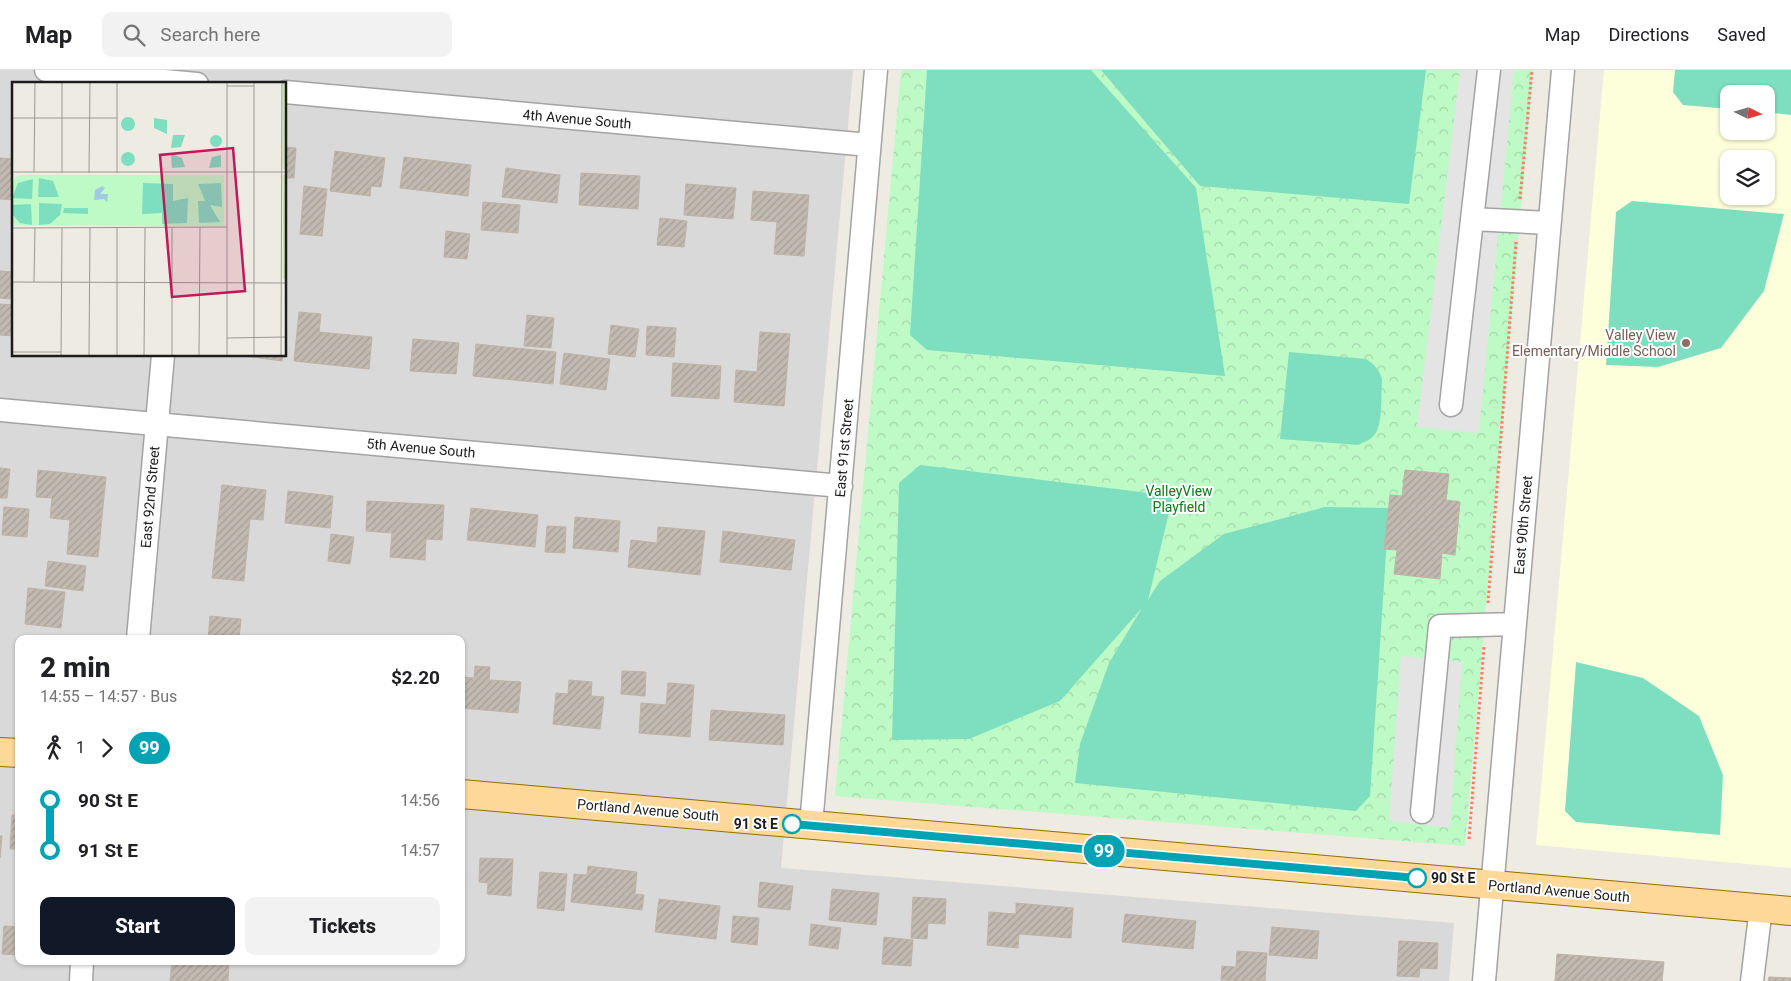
<!DOCTYPE html>
<meta charset="utf-8">
<style>
body{margin:0;font-family:Roboto,sans-serif;background:#f2f2f2;color:#202124;height:100vh;display:flex;flex-direction:column;font-size:19px;white-space:nowrap}
*{box-sizing:border-box;margin:0}
p{font-size:16px;color:#757577}
.icon{flex:none;width:28px;height:28px;fill:none;stroke:currentColor;stroke-width:2;stroke-linecap:round;stroke-linejoin:round}
.map{position:relative;flex:1;overflow:hidden}
.drawer{position:absolute;left:15px;top:565px;width:450px;height:330px;display:flex;flex-direction:column;background:#fff;border-radius:10px;box-shadow:0 1px 4px #0004}
.drawer>*{flex:none}
.badge{padding:0 10px;border-radius:16px;font-size:18px;line-height:32px}
.needle{width:32px;rotate:95deg}
.buttons{position:absolute;left:1720px;top:15px;display:grid;gap:10px}
.buttons a{display:grid;place-items:center;width:55px;height:55px;border-radius:10px;background:#fff;box-shadow:0 1px 4px #0004;font-size:25px}
.map>.badge{position:absolute;translate:-50% -50%;box-shadow:0 0 0 2px #fff}
.legs{display:flex;align-items:center;gap:8px;height:55px;padding:0 25px;font-size:16px}
.legs p{margin-inline-start:auto}
.headline{display:flex;align-items:center;justify-content:space-between;height:85px;padding:0 25px}
h1{font-size:28px;font-weight:800;line-height:38px}
.button{display:flex;gap:10px;margin-top:auto;padding:10px 25px}
.button a{flex:1;height:58px;border-radius:10px;background:#111827;color:#fff;font-size:20px;font-weight:800;line-height:58px;text-align:center}
.button a+a{background:#f2f2f2;color:#202124}
ul{padding:0 25px;list-style:none}
li{display:flex;align-items:center;gap:18px;height:50px;font-size:19px}
li i{display:grid;place-items:center;width:8px;height:100%;margin:0 6px;background:currentColor}
li i::after{content:'';width:12px;height:12px;margin:-6px;border:4px solid;border-radius:50%;background:#fff}
li p{margin-inline-start:auto}
li:first-child i{background:linear-gradient(#0000 50%,currentColor 0)}
li:last-child i{background:linear-gradient(currentColor 50%,#0000 0)}
header{display:flex;align-items:center;gap:30px;box-sizing:border-box;height:70px;padding:0 25px;background:#fff;border-bottom:1px solid #e0e0e0}
header strong{font-size:24px}
nav{display:flex;gap:28px;margin-inline-start:auto;font-size:18px}
.search{width:350px;height:45px;background:#f2f2f2;display:flex;align-items:center;gap:12px;box-sizing:border-box;padding:0 18px;border-radius:10px;color:#757577;font-size:19px}
.map>svg:first-child{display:block}
</style>
<header>
<strong>Map</strong>
<div class="search"><svg class="icon" aria-label="search" viewBox="0 0 24 24"><circle cx="10" cy="10" r="6"/><path d="M15 15l6 6"/></svg>Search here</div>
<nav><a>Map</a><a>Directions</a><a>Saved</a></nav>
</header>
<div class="map">
<svg width="1791" height="911" viewBox="0 0 1791 911">
<defs>
<pattern id="park-crowns" width="20" height="18" patternUnits="userSpaceOnUse" patternTransform="scale(1.25)"><rect width="20" height="18" fill="#bdfac6"/><path d="M2 6a3 3 0 1 1 6 0M12 15a3 3 0 1 1 6 0" fill="none" stroke="#a2d6aa"/></pattern>
<pattern id="building-hatch" width="6" height="6" patternUnits="userSpaceOnUse" patternTransform="scale(1.25)"><rect width="6" height="6" fill="#c2bab1"/><path d="M-1 1l2-2M0 6l6-6M5 7l2-2" fill="none" stroke="#a69f98"/></pattern>
</defs>
<rect width="100%" height="100%" fill="#eeebe2"/>
<path fill="#dad9d9" fill-rule="evenodd" d="M0,0H853L781,798L1454,853L1449,911H0ZM14,14H285V285H14ZM19,569H461V891H19Z"/>
<path fill="#fdffda" fill-rule="evenodd" d="M1604,0H1791V798L1536,775ZM1729,24H1766V61H1729ZM1729,89H1766V126H1729Z"/>
<path fill="url(#park-crowns)" d="M901,0H1533L1465,776L835,726Z"/>
<path fill="#7edfc0" d="M927,0H1091L1196,118L1225,306L927,280L910,265Z
M1101,0H1426L1409,134L1200,116Z
M1675,0H1791V45L1766,42V24H1729V39L1683,35L1673,22Z
M1632,131L1784,144L1764,221L1721,278L1658,297L1606,295L1616,142Z
M1289,282L1366,289C1374,294 1379,299 1382,309C1381,322 1383,354 1375,364C1371,370 1364,372 1358,375L1280,369Z
M920,395L1173,426L1148,530L1160,511L1224,464L1325,437L1389,438L1370,726L1356,741L1075,713L1080,674L1109,593L1142,538L1060,631L969,669L892,670L899,413Z
M1576,592L1643,608L1699,646L1723,705L1720,765L1576,752L1565,741Z"/>
<path fill="#e4e4e4" d="M1460,0H1514L1479,363L1417,357Z
M1401,586L1462,592L1450,758L1389,751Z"/>
<path fill="url(#building-hatch)" stroke="#c0b2a4" d="M285,77L296,78L294,108H285Z
M335,81L385,88L381,117L371,116L370,126L330,121Z
M404,87L471,95L468,126L400,118Z
M0,88L14,89V130L0,129Z
M506,98L560,105L557,133L502,127Z
M581,103L640,106L638,139L579,135Z
M686,114L736,118L733,149L684,145Z
M304,116L327,119L322,166L300,164Z
M753,121L809,125L804,186L774,184L777,152L751,150Z
M483,132L520,135L518,163L481,160Z
M660,148L687,151L684,177L657,175Z
M446,161L470,164L467,189L444,187Z
M0,201L13,202L10,229L0,228Z
M0,234L14,235V266L0,265Z
M299,242L321,244L319,262L372,267L369,299L294,291Z
M527,245L554,248L551,278L524,276Z
M611,255L639,259L635,287L608,284Z
M647,256L676,258L674,287L646,285Z
M760,262L790,264L784,336L734,332L736,300L757,302Z
M413,269L459,273L456,304L410,301Z
M476,274L556,282L553,314L473,306Z
M564,283L610,289L606,320L560,314Z
M236,285H283L282,291Z
M673,293L721,296L719,329L671,326Z
M0,398L10,399L7,428H0Z
M38,400L106,407L98,487L67,484L70,450L50,448L52,428L36,427Z
M1405,400L1449,404L1446,430L1460,432L1455,485L1442,483L1440,509L1394,504L1397,480L1384,479L1390,425L1402,426Z
M222,415L266,420L263,450L250,449L244,511L212,508Z
M288,421L333,426L330,458L285,453Z
M367,431L444,435L442,470L426,469L425,490L390,487L392,463L366,461Z
M4,437L29,439L27,467L2,465Z
M471,438L538,445L535,477L467,470Z
M575,447L620,451L618,482L573,478Z
M547,456L566,457L565,483L545,482Z
M658,457L705,461L700,505L628,497L631,470L657,473Z
M723,461L795,470L791,500L720,492Z
M331,464L354,467L350,494L328,491Z
M48,491L86,496L83,521L45,516Z
M28,518L65,522L61,558L25,554Z
M210,546L241,549L239,569H208Z
M475,596L490,597L489,610L521,612L518,643L461,638V607L474,608Z
M622,601L646,602L645,626L621,624Z
M569,610L592,612L591,626L604,627L600,659L553,654L556,623L568,624Z
M668,613L694,615L690,667L639,663L641,633L666,635Z
M711,640L785,645L783,675L709,670Z
M12,745L19,746V779H10Z
M0,766H2L0,788Z
M480,788L513,789L511,826L487,824L488,813L479,812Z
M588,796L637,802L635,824L644,825L642,840L571,832L574,804L587,805Z
M540,802L567,804L564,841L537,838Z
M760,812L793,816L790,840L758,837Z
M832,819L879,823L876,855L829,850Z
M913,827L946,829L945,854L928,853L927,869L911,868Z
M659,829L720,836L716,869L655,862Z
M1016,833L1073,838L1071,868L1019,864L1018,878L987,875L989,842L1016,844Z
M1125,844L1196,851L1193,879L1122,872Z
M733,846L759,848L757,875L731,872Z
M811,854L841,858L838,879L809,875Z
M4,856L19,857V885L2,884Z
M1272,857L1319,861L1317,889L1269,885Z
M884,867L913,870L911,896L882,894Z
M1399,871L1438,873L1437,899L1420,898L1419,907L1397,906Z
M1237,881L1267,883L1265,911L1221,910L1222,896L1236,897Z
M1557,884L1664,892L1662,911H1555Z
M172,891H229L228,911H170Z
M1769,907L1791,908V911H1768Z"/>
<g fill="none" stroke-linecap="round" stroke-linejoin="round">
<g stroke="#a3a3a3" stroke-width="25">
<path id="minor" d="M46,0L197,14
M285,22L869,75
M1472,149L1549,153
M1451,335L1489,0
M0,340L841,416
M138,569L163,285
M1422,742L1440,556L1515,554
M811,755L876,0
M81,911L82,891
M1484,911L1563,0
M1752,911L1761,838"/>
</g>
<g stroke="#956d00" stroke-width="30">
<path id="major" d="M0,682L19,683
M461,724L1791,841"/>
</g>
<path stroke="#fb7f65" stroke-width="3" stroke-dasharray="2.5 2.5" stroke-linecap="butt" d="M1520,129L1532,0
M1488,533L1516,172
M1469,769L1484,576"/>
<use href="#minor" stroke="#fff" stroke-width="22"/>
<use href="#major" stroke="#fdd898" stroke-width="28"/>
</g>
<g fill="none" stroke-linecap="round" stroke-linejoin="round">
<g stroke="#fff" stroke-width="11">
<path id="line-1" d="M792,754L1417,808"/>
</g>
<use href="#line-1" stroke="#00a3b4" stroke-width="8"/>
</g>
<circle fill="#8d6e63" stroke="#fff" stroke-width="2" cx="1686" cy="273" r="5"/>
<g fill="#fff" stroke="#00a3b4" stroke-width="2.5">
<circle cx="792" cy="754" r="9"/>
<circle cx="1417" cy="808" r="9"/>
</g>
<g text-anchor="middle" stroke-width="4" stroke-linejoin="round" paint-order="stroke">
<g font-size="14" fill="#1c1c1c" stroke="#fff">
<text transform="translate(577 49) rotate(5)" y="5">4th Avenue South</text>
<text transform="translate(421 378) rotate(5)" y="5">5th Avenue South</text>
<text transform="translate(844 378) rotate(-85)" y="5">East 91st Street</text>
<text transform="translate(150 427) rotate(-85)" y="5">East 92nd Street</text>
<text transform="translate(1523 455) rotate(-85)" y="5">East 90th Street</text>
<text transform="translate(648 740) rotate(5)" y="5">Portland Avenue South</text>
<text transform="translate(1559 821) rotate(5)" y="5">Portland Avenue South</text>
</g>
<g font-size="14" fill="#785e54" stroke="#fff" text-anchor="end">
<text x="1676" y="270">Valley View<tspan x="1676" dy="16">Elementary/Middle School</tspan></text>
</g>
<g font-size="14" fill="#0a7b1b" stroke="#fff">
<text x="1179" y="426">ValleyView<tspan x="1179" dy="16">Playfield</tspan></text>
</g>
<g font-size="14" font-weight="bold" fill="#1c1c1c" stroke="#fff" text-anchor="end">
<text x="778" y="759">91 St E</text>
<text x="1431" y="813" text-anchor="start">90 St E</text>
</g>
</g>
<g transform="translate(12 12)">
<rect width="274" height="274" fill="#eeebe2"/>
<path d="M271,0H274V87H271ZM271,93H274V198L271,197Z" fill="#c3e9a6"/>
<path d="M8,93H212V144L0,143V98Z" fill="#bdfac6"/>
<path d="M109 42a7 7 0 1 1 14 0a7 7 0 1 1-14 0ZM142,36L155,38V52L142,46ZM198 59a6 6 0 1 1 12 0a6 6 0 1 1-12 0ZM161,53H173L169,65L159,66ZM109 77a7 7 0 1 1 14 0a7 7 0 1 1-14 0ZM159,72L170,76L173,85L160,86ZM209,73V85L197,86L200,75ZM27,96L41,99L47,115H26ZM21,97L20,117L0,116L6,101ZM131,101L161,102V119L176,116L175,141L150,142V131L130,132ZM209,101L210,125L198,123L208,140L187,141L186,119H193L186,102ZM27,121L50,122L48,133L38,142L27,143ZM19,122L20,143L8,141L1,133L0,123ZM76,126V132L51,131L52,126Z" fill="#7edfc0"/>
<path d="M90,104L93,106L88,112H96L95,120L92,117L82,118L83,108Z" fill="#a1cbdd"/>
<path fill="none" stroke="#9a9893" stroke-width="1" d="M50,0V91M105,0V91M215,4H242M0,36H105M0,90H274M22,90L23,0M77,91L78,0M0,146L215,145M0,200L274,201M22,200L23,146M215,256L274,255M0,270H49M49,274L50,146M77,274L78,146M105,274V146M132,274L133,146M160,274V146M187,274L188,145M215,274V0M242,274V0M269,274L270,0"/>
<path fill="#c2185b" fill-opacity="0.15" stroke="#c2185b" stroke-width="2.5" d="M221,66L233,209L160,215L148,73Z"/>
<rect width="274" height="274" fill="none" stroke="#1c1c1c" stroke-width="2.5"/>
</g>
</svg>
<div class="buttons">
<a><svg class="needle" viewBox="-14 -14 28 28"><path d="M0-13l5 13h-10z" fill="#e53935"/><path d="M0 13l5-13h-10z" fill="#757577"/></svg></a>
<a><svg class="icon" aria-label="layers" viewBox="0 0 24 24"><path d="M12 4l9 5-9 5-9-5zM3 14l9 5 9-5"/></svg></a>
</div>
<b class="badge" style="left:1104px;top:781px;background:#00a3b4;color:#fff">99</b>
<section class="drawer">
<div class="headline"><div><h1>2 min</h1><p>14:55 – 14:57 · Bus</p></div><b>$2.20</b></div>
<div class="legs"><svg class="icon" aria-label="walk" viewBox="0 0 24 24"><circle cx="13" cy="4" r="2"/><path d="M13 8l-2 6 4 7M11 14l-3 7M7 12l3-4h3l4 4"/></svg>1<svg class="icon" aria-label="forward" viewBox="0 0 24 24"><path d="M9 5l7 7-7 7"/></svg><b class="badge" style="background:#00a3b4;color:#fff">99</b></div>
<ul>
<li><i style="color:#00a3b4"></i><b>90 St E</b><p>14:56</p></li>
<li><i style="color:#00a3b4"></i><b>91 St E</b><p>14:57</p></li>
</ul>
<div class="button"><a>Start</a><a>Tickets</a></div>
</section>
</div>
